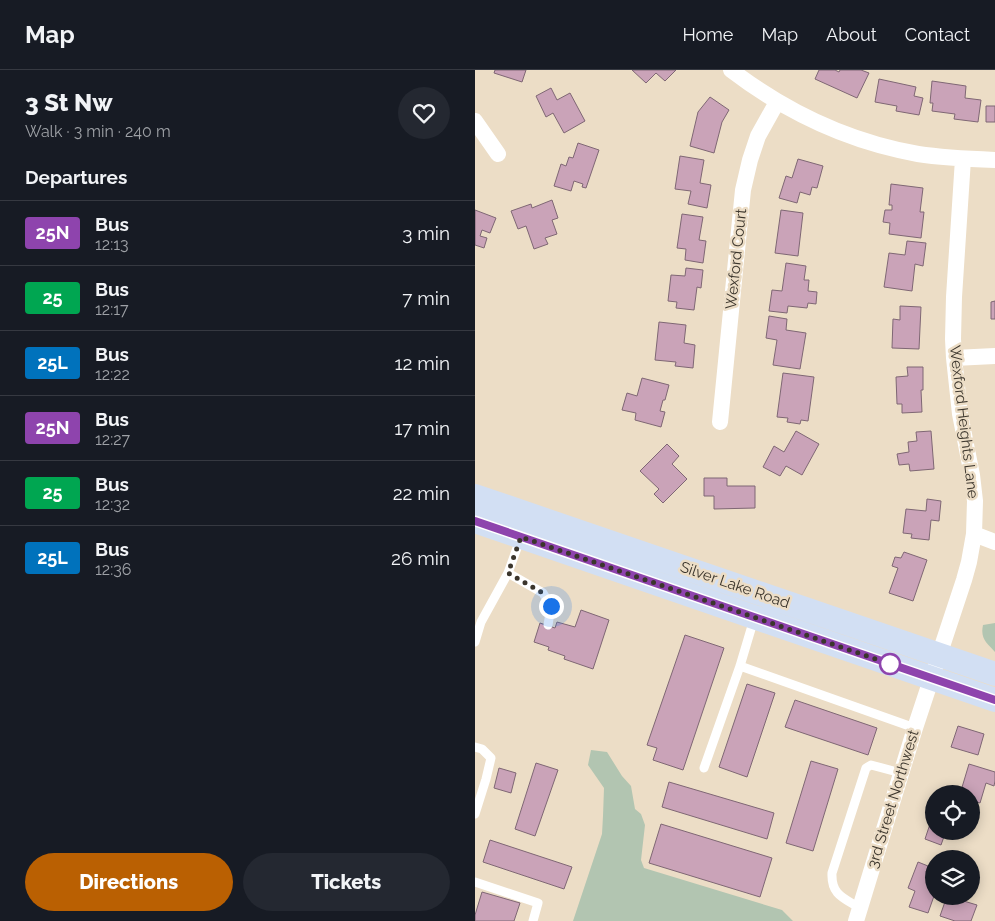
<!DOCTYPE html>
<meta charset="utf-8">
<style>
body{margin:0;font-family:Raleway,sans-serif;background:#242831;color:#f1f3f6;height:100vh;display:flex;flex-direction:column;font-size:19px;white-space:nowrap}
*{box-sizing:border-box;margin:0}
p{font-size:16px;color:#9ea1a6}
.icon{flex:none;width:28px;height:28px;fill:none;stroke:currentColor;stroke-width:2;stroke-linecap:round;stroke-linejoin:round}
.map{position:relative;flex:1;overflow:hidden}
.sheet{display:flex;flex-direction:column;background:#171b24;width:475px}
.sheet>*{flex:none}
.badge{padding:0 10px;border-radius:4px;font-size:18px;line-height:32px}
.tools{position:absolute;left:450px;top:715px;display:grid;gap:10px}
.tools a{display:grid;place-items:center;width:55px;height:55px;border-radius:50%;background:#171b24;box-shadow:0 2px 12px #0003;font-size:25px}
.you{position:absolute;width:25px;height:25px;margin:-12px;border:4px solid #fff;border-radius:50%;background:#1a73e8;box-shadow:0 0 0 8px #1a73e833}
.map>.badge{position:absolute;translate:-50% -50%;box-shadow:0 0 0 2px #fff}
h2{padding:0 25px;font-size:19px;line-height:45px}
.round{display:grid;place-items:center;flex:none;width:52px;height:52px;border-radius:26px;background:#242831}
.summary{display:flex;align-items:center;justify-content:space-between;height:85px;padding:0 25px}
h1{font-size:24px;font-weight:800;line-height:38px}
.action{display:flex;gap:10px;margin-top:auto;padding:10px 25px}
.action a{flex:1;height:58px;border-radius:30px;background:#ba6002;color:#fff;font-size:20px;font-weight:800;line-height:58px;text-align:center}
.action a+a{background:#242831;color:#f1f3f6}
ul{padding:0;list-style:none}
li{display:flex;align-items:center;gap:15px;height:65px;padding:0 25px;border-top:1px solid #363941}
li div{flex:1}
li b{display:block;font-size:19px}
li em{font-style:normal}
li .badge{min-width:55px;font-weight:700;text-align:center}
header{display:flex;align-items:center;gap:30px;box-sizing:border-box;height:70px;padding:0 25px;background:#171b24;border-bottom:1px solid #363941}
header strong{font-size:24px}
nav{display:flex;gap:28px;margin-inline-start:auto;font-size:18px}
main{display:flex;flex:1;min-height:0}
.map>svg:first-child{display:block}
</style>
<header>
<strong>Map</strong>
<nav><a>Home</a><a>Map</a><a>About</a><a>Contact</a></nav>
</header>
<main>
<section class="sheet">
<div class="summary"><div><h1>3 St Nw</h1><p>Walk · 3 min · 240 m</p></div><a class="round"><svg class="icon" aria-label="heart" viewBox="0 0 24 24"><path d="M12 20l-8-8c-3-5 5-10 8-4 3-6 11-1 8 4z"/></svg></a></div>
<h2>Departures</h2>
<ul>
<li><span class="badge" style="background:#8e44ad;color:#fff">25N</span><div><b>Bus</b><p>12:13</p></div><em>3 min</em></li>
<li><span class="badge" style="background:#00a651;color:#fff">25</span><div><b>Bus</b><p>12:17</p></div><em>7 min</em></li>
<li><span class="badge" style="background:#0072bc;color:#fff">25L</span><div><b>Bus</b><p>12:22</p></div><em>12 min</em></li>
<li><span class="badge" style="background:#8e44ad;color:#fff">25N</span><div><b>Bus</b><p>12:27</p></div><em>17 min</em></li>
<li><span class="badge" style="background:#00a651;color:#fff">25</span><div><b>Bus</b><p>12:32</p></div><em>22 min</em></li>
<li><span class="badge" style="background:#0072bc;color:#fff">25L</span><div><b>Bus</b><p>12:36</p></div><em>26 min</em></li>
</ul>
<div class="action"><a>Directions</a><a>Tickets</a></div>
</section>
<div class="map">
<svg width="520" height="851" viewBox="0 0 520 851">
<rect width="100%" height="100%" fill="#ecddc6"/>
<path fill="#b2c5b1" d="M520,553V582C512,573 505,569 508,555Z
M116,680L132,682L147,706L156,716L160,739L166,744L170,755L166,790L169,798L307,840L318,851H98L127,764L128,746L129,718L113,695Z"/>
<path fill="#caa3b8" stroke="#7f6774" d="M20,0H51L47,12L19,3Z
M157,0H201L190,11L181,3L171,13Z
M344,0H360L364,2L365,0H386L394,3L382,28L340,9Z
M404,9L441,17L439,26L448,28L444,45L421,41L422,36L400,32Z
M457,11L491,16L490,28L506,30L503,52L479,49L480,44L457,41L458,33H455Z
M76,18L82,30L95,23L110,51L89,63L78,43L71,47L61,26Z
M235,27L254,40L247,52L239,83L215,76L223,42Z
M511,36H520V52H511Z
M103,73L124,80L111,118L107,117L108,114L99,111L96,121L79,116L86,94L91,96L94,87L98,88Z
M205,86L229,90L225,113L236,115L232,138L213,134L216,121L200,119Z
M323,89L348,96L342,118L337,117L335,125L325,122L322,133L304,128L311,106L317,108Z
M416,114L448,118L445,142H449L446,168L414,164L415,153L408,152L410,140H417V135H414Z
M77,130L83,148L77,150L82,164L70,168L73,174L59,179L51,156L43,159L36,141L56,134L57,138Z
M0,140L21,148L15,163L7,160L5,166L12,168L9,178L0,175Z
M306,140L328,143L323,186L300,183Z
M207,144L228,147L224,170L231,171L228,193L210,190L211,179L202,178Z
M432,171L451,173L448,196L440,194L437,221L409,217L414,183L430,185Z
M311,193L331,196L329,210H334L333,221L342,222L341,234L333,233L332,238L313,236L312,243L294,241L297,220L307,221Z
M211,198L228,200L226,218L222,217L219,240L201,238L202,232L193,231L196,205L210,206Z
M520,231V249H516V232Z
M425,236L446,237L444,279L417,278L418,249L425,250Z
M294,246L312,249L311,260L331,263L325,299L298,295L302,270L291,268Z
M184,252L211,255L209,273L220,275L218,298L200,296L201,292L180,290Z
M432,297H448V320H446L447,342L427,343V334H422L421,307L433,306Z
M308,303L339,307L333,351L326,350L325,354L312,352L313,348L302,347Z
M167,308L194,315L190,330H188L185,341L190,342L186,357L160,350L161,343L147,340L152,323L162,326Z
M321,361L344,374L327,405L311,396L305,406L288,397L299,376L309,382Z
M456,361L459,399L435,401L434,394L424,395L422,384L434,382L433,372L442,371L441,362Z
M192,374L204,386L197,394L212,409L188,433L179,424L184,419L165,401Z
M229,408H252V416H280V438L239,439V426H229Z
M452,429L466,431L464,451L456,450L454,470L436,468L437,464L428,463L431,439L451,441Z
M429,482L452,490L438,531L414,523L423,498L417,496L420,487L426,488Z
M106,540L134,550L118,599L89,589L90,586L73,580L74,577L59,572L65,553L80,558L82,552L100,557Z
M210,565L249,578L208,700L178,690L182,678L172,675Z
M272,614L300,623L272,707L244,697Z
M320,630L402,658L393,685L310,657Z
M483,656L509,664L503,685L476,677Z
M336,691L363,699L338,781L311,773Z
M61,693L83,700L60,766L40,759Z
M494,694L520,702V711L519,716L511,713L505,733L496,730V724H485Z
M24,698L41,703L36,723L19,718Z
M194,712L299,743L292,769L187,737Z
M459,742V761H471L466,775L450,769Z
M186,754L297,788L285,827L174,793Z
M15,770L97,797L89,819L8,792Z
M443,792L453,796L451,802L459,805V826L453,843L434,837L440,821L433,818Z
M7,822L45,833L39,851H0V845Z
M472,826L502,835L496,851H480L465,846Z"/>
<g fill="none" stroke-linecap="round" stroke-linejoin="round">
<path stroke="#fff" stroke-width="9" d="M33,503L68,523L76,537L73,555
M0,572L6,552L33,503L46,467
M265,596L440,658
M0,677L7,679L16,688L11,709L0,744
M229,698L265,596L279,549
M0,812L63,833L58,851
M385,838C369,828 356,825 357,803L391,698L396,695L426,703"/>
<path stroke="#fff" stroke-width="16" d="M256,0C311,42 375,72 443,84C469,88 494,89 520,90
M0,51L23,84
M479,288L520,286
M245,352L268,120L275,90L283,66L302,32
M499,464L520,472
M381,851L440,658L489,510L494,492L499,464L500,431L497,405L485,344L479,288L478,269L479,227L488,89"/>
<path stroke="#d2dff3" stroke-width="24" d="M0,426L520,604
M0,451L520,630"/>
</g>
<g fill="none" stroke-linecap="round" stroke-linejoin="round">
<g stroke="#fff" stroke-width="11">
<path id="line" d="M0,451L520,630"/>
</g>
<use href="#line" stroke="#8e44ad" stroke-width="8"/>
<path stroke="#3b352c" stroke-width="5" stroke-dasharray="0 9" d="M76,536L68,523L33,503L46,467L421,596L415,594"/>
</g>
<circle fill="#fff" stroke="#8e44ad" stroke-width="2.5" cx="415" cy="594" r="10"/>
<g text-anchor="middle" stroke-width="5" stroke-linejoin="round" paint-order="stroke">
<g font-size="15" fill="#3b352c" stroke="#ecddc6">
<text transform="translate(261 189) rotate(-84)" y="5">Wexford Court</text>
<text transform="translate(489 352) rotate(83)" y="5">Wexford Heights Lane</text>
<text transform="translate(260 515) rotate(19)" y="5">Silver Lake Road</text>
<text transform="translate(418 729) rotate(-73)" y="5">3rd Street Northwest</text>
</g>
</g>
</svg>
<div class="tools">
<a><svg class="icon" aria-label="locate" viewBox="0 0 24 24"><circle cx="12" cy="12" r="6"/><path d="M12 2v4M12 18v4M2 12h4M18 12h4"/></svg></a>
<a><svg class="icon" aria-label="layers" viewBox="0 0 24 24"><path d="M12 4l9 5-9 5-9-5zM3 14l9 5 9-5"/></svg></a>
</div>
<div class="you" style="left:76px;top:536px"></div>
</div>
</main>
